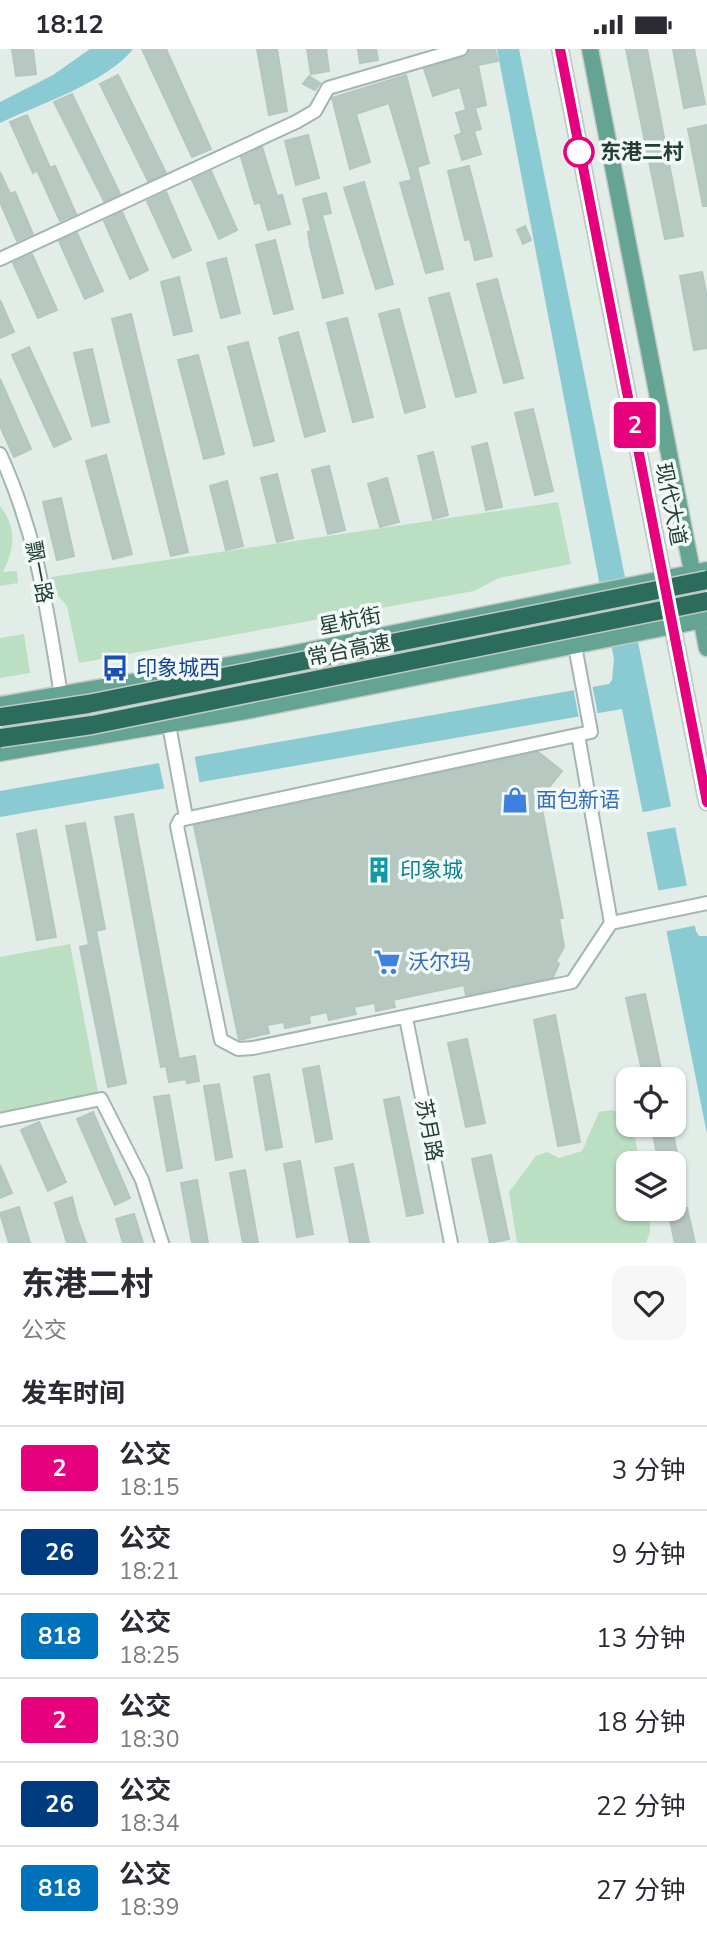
<!DOCTYPE html>
<html lang="zh">
<meta charset="utf-8">
<style>
body{margin:0;font-family:"Nunito Sans","Noto Sans SC",sans-serif;background:#f7f7f7;color:#2b2b33;height:100vh;display:flex;flex-direction:column;font-size:26px;white-space:nowrap}
*{box-sizing:border-box;margin:0}
p{font-size:23px;color:#7c7c81}
.icon{flex:none;width:38px;height:38px;fill:none;stroke:currentColor;stroke-width:2;stroke-linecap:round;stroke-linejoin:round}
.map{position:relative;height:1194px;overflow:hidden}
.drawer{display:flex;flex-direction:column;background:#fff;flex:1}
.drawer>*{flex:none}
.badge{padding:0 14px;border-radius:5px;font-size:24px;line-height:46px}
.controls{position:absolute;left:616px;top:1018px;display:grid;gap:14px}
.controls a{display:grid;place-items:center;width:70px;height:70px;border-radius:14px;background:#fff;box-shadow:0 2px 5px #0004;font-size:35px}
.map>.badge{position:absolute;translate:-50% -50%;box-shadow:0 0 0 4px #fff}
h2{padding:0 21px;font-size:26px;line-height:63px}
.round{display:grid;place-items:center;flex:none;width:74px;height:74px;border-radius:14px;background:#f7f7f7}
.headline{display:flex;align-items:center;justify-content:space-between;height:119px;padding:0 21px}
h1{font-size:33px;font-weight:700;line-height:52px}
ul{padding:0;list-style:none}
li{display:flex;align-items:center;gap:21px;height:84px;padding:0 21px;border-top:2px solid #e1e1e2}
li div{flex:1}
li b{display:block;font-size:26px}
li em{font-style:normal}
li .badge{min-width:77px;font-weight:700;text-align:center}
.status{display:flex;justify-content:space-between;align-items:center;height:49px;padding:0 35px;background:#fff;direction:ltr}
.status svg{height:19px;fill:currentColor}
.map>svg:first-child{display:block}
</style>
<div class="status"><b>18:12</b><svg viewBox="0 0 49 12"><path d="M0 12V9h3v3zM5 12V6h3v6zM10 12V3h3v9zM15 12V0h3v12zM26 1h20v11H26zM47 4h2v5h-2z"/></svg></div>
<div class="map">
<svg width="707" height="1194" viewBox="0 0 707 1194">
<rect width="100%" height="100%" fill="#e2ede8"/>
<path fill="#bbdfc3" d="M558,453L571,515L499,529L474,542L79,614L67,557L53,541L51,528Z
M0,457C17,479 15,499 3,523L17,522L18,534L0,537Z
M24,585L30,624L0,629V589Z
M70,895L99,1048L0,1067V908Z
M612,1061L622,1065L634,1084L640,1115H628V1160H650V1183L646,1194H517L509,1143L536,1107L547,1103L559,1109L582,1102L599,1063Z"/>
<path fill="#89cad3" d="M90,0H133C106,34 39,55 0,74V53L53,26Z
M497,0H519L696,882L699,887H707V1085L622,660L0,768V742L609,635L612,631L614,610Z"/>
<path fill="#e2ede8" d="M592,635L598,666L579,670L573,638Z
M194,704L200,736L165,742L158,710Z
M673,757L677,778L644,784L639,764Z
M690,836L698,876L663,883L655,842Z"/>
<path fill="#b7c8c1" stroke="#b4c7bf" stroke-width="2" d="M12,0H33L36,25L16,27Z
M142,0H166L211,100L192,108Z
M257,0H277L287,62L269,66Z
M307,0H326L329,22L311,25Z
M358,0H376L378,11L360,14Z
M470,0H495L498,12L478,16L486,56L475,59L481,80L474,82L481,105L462,111L455,87L462,84L456,64L466,61L460,38L433,47L424,20L463,8Z
M626,0H647L683,187L665,190Z
M673,0H694L705,55L684,59Z
M118,26L166,124L148,132L100,35Z
M406,26L429,114L417,118L443,220L426,224L400,134L412,131L389,54L356,65L370,113L350,120L332,49Z
M309,27L320,34L315,41L303,35Z
M72,45L120,145L104,152L54,53Z
M27,66L50,119L55,117L76,165L60,172L37,121L33,124L10,73Z
M707,76V157H703L688,80Z
M308,86L319,129L296,136L285,92Z
M262,98L277,147L282,146L290,175L268,181L260,153L255,155L241,108Z
M469,117L492,207L475,211L470,190L465,191L448,122Z
M211,122L237,181L219,190L192,131Z
M0,123L10,145L15,143L33,185L17,192L0,153Z
M364,133L393,235L376,240L344,139Z
M166,143L191,201L173,209L147,152Z
M326,144L331,164L322,166L343,244L323,249L310,197L308,183L311,182L303,150Z
M122,163L148,221L130,230L104,172Z
M525,177L531,191L523,195L517,181Z
M77,184L103,242L85,250L59,192Z
M275,191L293,260L274,265L256,196Z
M32,205L57,261L38,269L13,214Z
M226,209L240,264L221,269L207,214Z
M702,223L707,248V299L694,301L680,227Z
M179,228L192,282L174,286L161,233Z
M497,230L523,329L504,334L477,235Z
M449,244L476,343L456,348L429,249Z
M0,251L14,283L0,289Z
M399,260L425,358L405,364L379,265Z
M131,265L188,503L171,507L112,270Z
M347,269L373,368L353,373L327,274Z
M298,283L325,382L305,388L279,289Z
M248,293L274,392L254,397L228,298Z
M29,298L71,390L54,398L12,306Z
M92,300L109,373L92,377L74,304Z
M198,306L224,405L204,410L178,311Z
M0,330L31,400L14,408L0,377Z
M533,360L553,442L535,446L515,364Z
M487,394L502,458L486,461L472,398Z
M433,403L448,466L433,470L418,407Z
M106,406L132,505L113,510L86,412Z
M329,417L345,481L328,485L312,421Z
M277,425L293,489L277,493L261,429Z
M387,429L399,473L380,478L368,435Z
M227,432L243,497L226,501L210,437Z
M61,449L74,507L57,511L43,453Z
M538,703L562,722L540,750L563,869H559L564,898L556,912L559,915L553,928L466,946L464,936L393,951L395,958L376,962L375,954L354,958L356,965L329,971L327,963L309,967L310,974L285,979L284,973L267,976L269,984L239,991L194,777Z
M133,765L179,1010L195,1007L199,1032L187,1034L186,1030L169,1033L166,1017L161,1018L115,768Z
M85,774L105,880L96,882L126,1034L108,1038L80,898L89,896L66,777Z
M36,781L56,888L37,891L17,785Z
M645,945L663,1029L655,1031H644L626,949Z
M555,966L580,1093L558,1097L534,971Z
M467,990L485,1074L466,1078L448,994Z
M319,1017L332,1090L316,1093L303,1020Z
M269,1025L282,1098L266,1101L254,1028Z
M219,1035L232,1108L216,1111L204,1037Z
M169,1046L182,1119L167,1122L154,1048Z
M399,1048L423,1164L407,1167L384,1051Z
M93,1063L130,1149L115,1156L77,1070Z
M39,1073L66,1133L48,1142L21,1081Z
M651,1076H671L684,1136L674,1138V1115H659Z
M491,1106L509,1190L490,1194L472,1110Z
M300,1112L313,1185L297,1188L284,1115Z
M353,1115L369,1194H350L335,1119Z
M0,1116L12,1144L0,1149Z
M245,1121L258,1194H243L230,1124Z
M197,1131L208,1194H192L181,1134Z
M72,1148L78,1172L86,1194H67L55,1154Z
M19,1158L30,1194H9L0,1164Z
M687,1159L695,1194H675L668,1163Z
M134,1165L143,1194H123L116,1170Z"/>
<g fill="none" stroke-linecap="round" stroke-linejoin="round">
<g stroke="#a5b5af" stroke-width="16">
<path id="minor" d="M0,210L296,73L315,62L328,39L461,0
M0,405C37,486 47,560 61,646
M575,597L591,683L180,771L177,777L221,991L238,1000L253,999L572,933L611,874L578,686
M169,676L186,768
M611,874L707,854
M406,969L451,1194
M0,1071L101,1050L142,1131L162,1194"/>
</g>
<g stroke="#c1c9c7" stroke-width="19">
<path id="major" d="M560,0L707,753
M590,0L707,599
M0,656L281,607L707,521
M0,704L246,662L707,570"/>
</g>
<use href="#minor" stroke="#fff" stroke-width="12"/>
<use href="#major" stroke="#65a492" stroke-width="16"/>
<g stroke="#c1c9c7" stroke-width="21" stroke-linecap="butt">
<path id="highway-bridge" d="M0,668L88,655L707,531
M0,689L92,676L707,552"/>
</g>
<use href="#highway-bridge" stroke="#2c6c5d" stroke-width="18"/>
</g>
<g fill="none" stroke-linecap="round" stroke-linejoin="round">
<g stroke="#fff" stroke-width="16">
<path id="line" d="M560,0L707,753"/>
</g>
<use href="#line" stroke="#e6007e" stroke-width="10"/>
</g>
<defs>
<g id="bus-bare" transform="scale(2.1)"><path d="M-5-6H5V4H4V6H2V4H-2V6H-4V4H-5ZM-3.5-4V0h7V-4ZM-3.5 1.2v1.5H-2V1.2ZM2 1.2v1.5H3.5V1.2Z" fill="#1a4fb4" stroke="#f3f9f6" stroke-width="2.5" paint-order="stroke"/></g>
<g id="shop-bare" transform="scale(2.1)"><path d="M-5-2.5h2.3a2.7 3.5 0 0 1 5.4 0H5L5.5 6h-11ZM-1.5-2.5h3a1.5 2.3 0 0 0-3 0Z" fill="#3f7fe0" stroke="#f3f9f6" stroke-width="2.5" paint-order="stroke"/></g>
<g id="building-bare" transform="scale(2.1)"><path d="M-4-6H4V6H1V3H-1V6H-4ZM-2.5-4.3h1.7v1.8h-1.7ZM.8-4.3h1.7v1.8H.8ZM-2.5-1h1.7V.8h-1.7ZM.8-1h1.7V.8H.8Z" fill="#0f9aa8" stroke="#f3f9f6" stroke-width="2.5" paint-order="stroke"/></g>
<g id="supermarket-bare" transform="scale(2.1)"><path d="M-6-5.5h2.5l.6 2H6L4.5 2H-2.5L-4.4-4H-6ZM-1.5 3.2a1.3 1.3 0 1 0 .1 0ZM3 3.2a1.3 1.3 0 1 0 .1 0Z" fill="#3f7fe0" stroke="#f3f9f6" stroke-width="2.5" paint-order="stroke"/></g>
</defs>
<g fill-rule="evenodd">
<use href="#bus-bare" x="115" y="619"/>
<use href="#shop-bare" x="515" y="751"/>
<use href="#building-bare" x="379" y="821"/>
<use href="#supermarket-bare" x="387" y="913"/>
</g>
<circle fill="#fff" stroke="#e6007e" stroke-width="3.5" cx="579" cy="103" r="14"/>
<g text-anchor="middle" stroke-width="7" stroke-linejoin="round" paint-order="stroke">
<g font-size="21" font-weight="bold" fill="#223f36" stroke="#f3f9f6" text-anchor="start">
<text x="600" y="110">东港二村</text>
</g>
<g font-size="21" fill="#223f36" stroke="#f3f9f6">
<text transform="translate(671 455) rotate(79)" y="7">现代大道</text>
<text transform="translate(39 523) rotate(79)" y="7">飘一路</text>
<text transform="translate(350 572) rotate(-11)" y="7">星杭街</text>
<text transform="translate(349 601) rotate(-11)" y="7">常台高速</text>
<text transform="translate(429 1081) rotate(79)" y="7">苏月路</text>
</g>
<g font-size="21" fill="#164399" stroke="#f3f9f6" text-anchor="start">
<text x="136" y="626">印象城西</text>
</g>
<g font-size="21" fill="#366cbe" stroke="#f3f9f6" text-anchor="start">
<text x="536" y="758">面包新语</text>
<text x="408" y="920">沃尔玛</text>
</g>
<g font-size="21" fill="#0d838f" stroke="#f3f9f6" text-anchor="start">
<text x="400" y="828">印象城</text>
</g>
</g>
</svg>
<div class="controls">
<a><svg class="icon" aria-label="locate" viewBox="0 0 24 24"><circle cx="12" cy="12" r="6"/><path d="M12 2v4M12 18v4M2 12h4M18 12h4"/></svg></a>
<a><svg class="icon" aria-label="layers" viewBox="0 0 24 24"><path d="M12 4l9 5-9 5-9-5zM3 14l9 5 9-5"/></svg></a>
</div>
<b class="badge" style="left:635px;top:376px;background:#e6007e;color:#fff">2</b>
</div>
<section class="drawer">
<div class="headline"><div><h1>东港二村</h1><p>公交</p></div><a class="round"><svg class="icon" aria-label="heart" viewBox="0 0 24 24"><path d="M12 20l-8-8c-3-5 5-10 8-4 3-6 11-1 8 4z"/></svg></a></div>
<h2>发车时间</h2>
<ul>
<li><span class="badge" style="background:#e6007e;color:#fff">2</span><div><b>公交</b><p>18:15</p></div><em>3 分钟</em></li>
<li><span class="badge" style="background:#003b80;color:#fff">26</span><div><b>公交</b><p>18:21</p></div><em>9 分钟</em></li>
<li><span class="badge" style="background:#0072bc;color:#fff">818</span><div><b>公交</b><p>18:25</p></div><em>13 分钟</em></li>
<li><span class="badge" style="background:#e6007e;color:#fff">2</span><div><b>公交</b><p>18:30</p></div><em>18 分钟</em></li>
<li><span class="badge" style="background:#003b80;color:#fff">26</span><div><b>公交</b><p>18:34</p></div><em>22 分钟</em></li>
<li><span class="badge" style="background:#0072bc;color:#fff">818</span><div><b>公交</b><p>18:39</p></div><em>27 分钟</em></li>
</ul>
</section>
